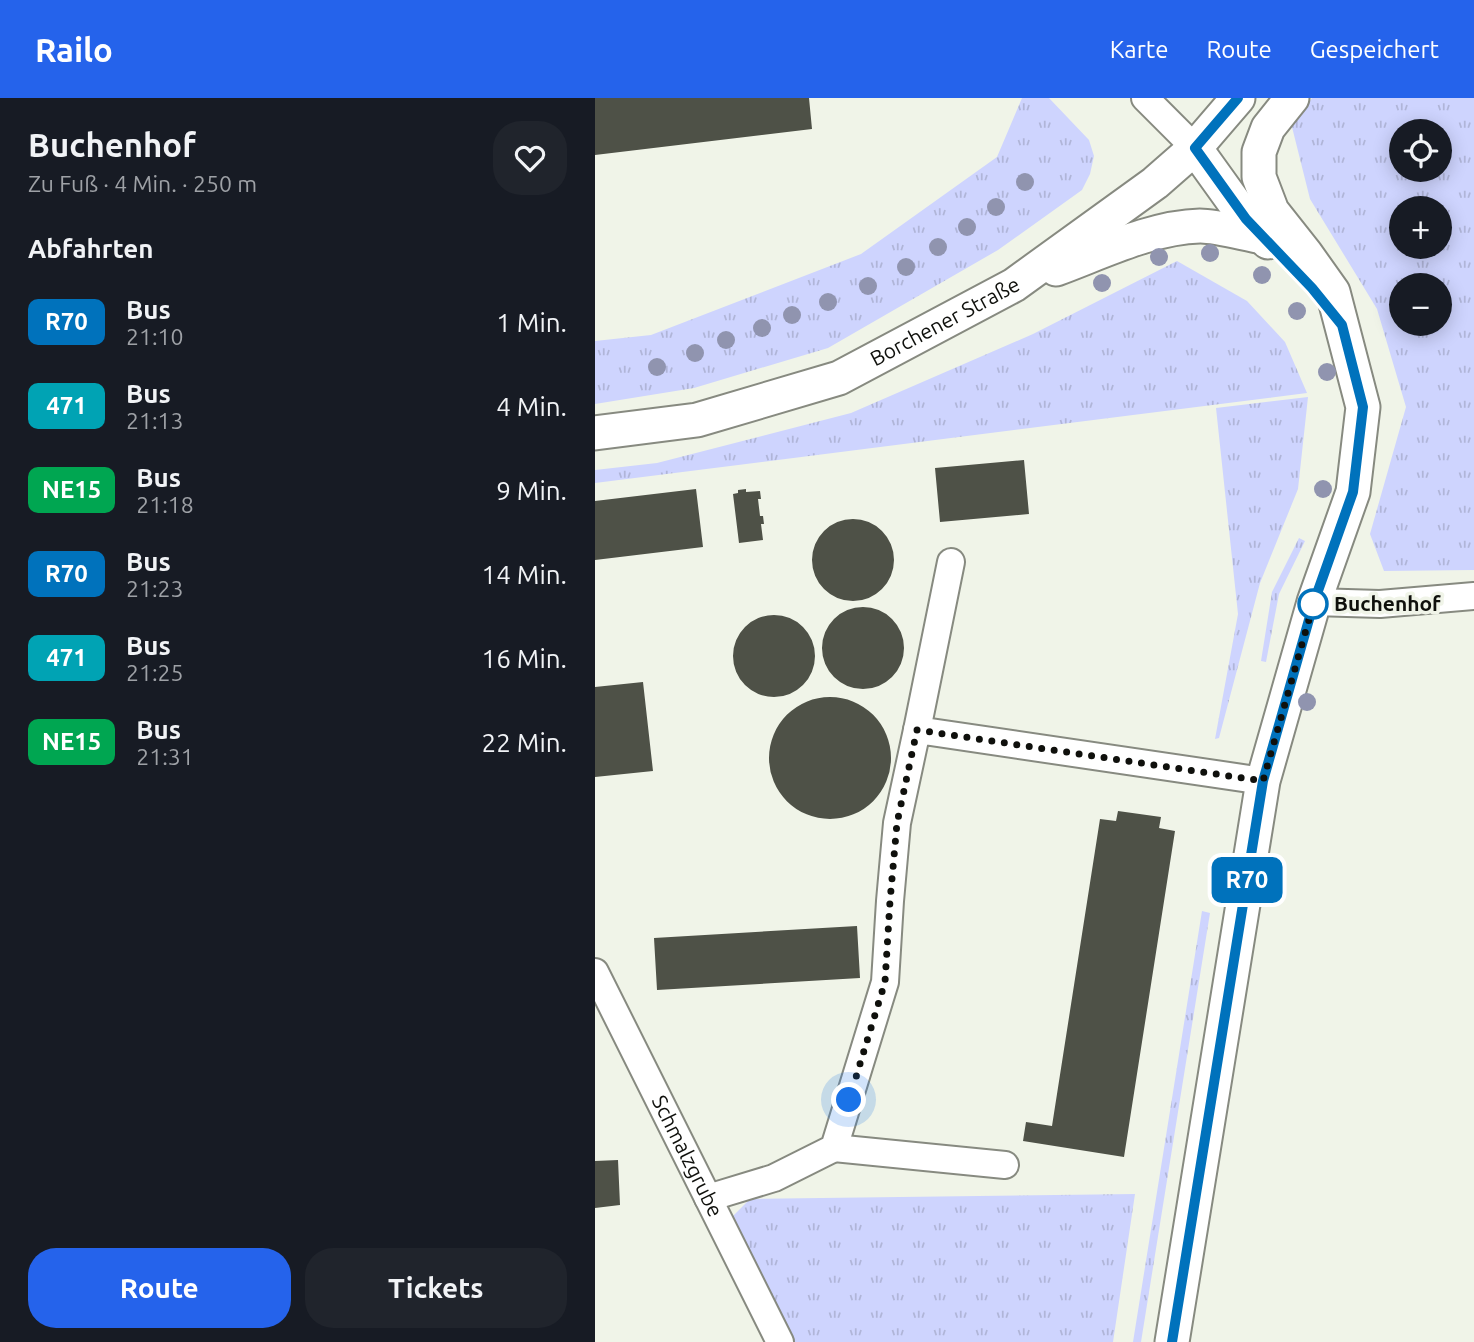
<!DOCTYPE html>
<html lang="de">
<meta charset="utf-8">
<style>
body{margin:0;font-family:Ubuntu,sans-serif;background:#20242c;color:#f1f3f6;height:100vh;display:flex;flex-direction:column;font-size:26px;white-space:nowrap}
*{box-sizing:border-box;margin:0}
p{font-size:23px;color:#9ea1a6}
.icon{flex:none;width:38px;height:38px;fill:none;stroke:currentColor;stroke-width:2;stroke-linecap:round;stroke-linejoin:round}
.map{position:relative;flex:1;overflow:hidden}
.side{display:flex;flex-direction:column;background:#171b24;width:595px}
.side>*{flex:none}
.badge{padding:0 14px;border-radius:10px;font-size:24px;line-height:46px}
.fabs{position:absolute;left:794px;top:21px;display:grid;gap:14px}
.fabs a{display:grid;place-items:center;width:63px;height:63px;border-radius:50%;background:#171b24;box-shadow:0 4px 18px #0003;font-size:35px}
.you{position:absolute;width:35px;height:35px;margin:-18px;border:5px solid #fff;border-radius:50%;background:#1a73e8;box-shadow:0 0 0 10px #1a73e833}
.map>.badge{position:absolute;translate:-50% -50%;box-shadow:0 0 0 4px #fff}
h2{padding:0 28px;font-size:26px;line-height:63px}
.round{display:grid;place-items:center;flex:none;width:74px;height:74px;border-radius:28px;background:#20242c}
.summary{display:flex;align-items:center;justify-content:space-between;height:119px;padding:0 28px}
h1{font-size:33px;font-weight:700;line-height:52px}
.action{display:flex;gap:14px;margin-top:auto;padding:14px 28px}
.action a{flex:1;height:80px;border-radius:28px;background:#2563eb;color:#fff;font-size:28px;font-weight:700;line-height:80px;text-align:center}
.action a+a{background:#20242c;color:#f1f3f6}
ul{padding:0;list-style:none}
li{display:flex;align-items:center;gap:21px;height:84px;padding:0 28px}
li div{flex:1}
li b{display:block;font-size:26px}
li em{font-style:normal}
li .badge{min-width:77px;font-weight:700;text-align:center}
header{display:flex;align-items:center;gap:42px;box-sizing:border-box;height:98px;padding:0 35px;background:#2563eb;color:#fff}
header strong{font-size:33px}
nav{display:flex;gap:38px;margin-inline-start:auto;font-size:24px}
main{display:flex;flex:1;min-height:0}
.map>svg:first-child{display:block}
</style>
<header>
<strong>Railo</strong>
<nav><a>Karte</a><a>Route</a><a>Gespeichert</a></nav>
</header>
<main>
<section class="side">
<div class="summary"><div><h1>Buchenhof</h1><p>Zu Fuß · 4 Min. · 250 m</p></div><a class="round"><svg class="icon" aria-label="heart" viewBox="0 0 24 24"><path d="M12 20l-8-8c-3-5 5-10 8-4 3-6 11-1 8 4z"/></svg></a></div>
<h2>Abfahrten</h2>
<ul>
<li><span class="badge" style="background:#0072bc;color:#fff">R70</span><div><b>Bus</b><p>21:10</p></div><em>1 Min.</em></li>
<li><span class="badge" style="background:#00a3b4;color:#fff">471</span><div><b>Bus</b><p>21:13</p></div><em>4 Min.</em></li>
<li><span class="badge" style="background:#00a651;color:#fff">NE15</span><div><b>Bus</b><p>21:18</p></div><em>9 Min.</em></li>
<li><span class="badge" style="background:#0072bc;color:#fff">R70</span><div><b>Bus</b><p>21:23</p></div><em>14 Min.</em></li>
<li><span class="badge" style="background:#00a3b4;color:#fff">471</span><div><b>Bus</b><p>21:25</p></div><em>16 Min.</em></li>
<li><span class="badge" style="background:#00a651;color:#fff">NE15</span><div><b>Bus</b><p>21:31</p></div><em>22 Min.</em></li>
</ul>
<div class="action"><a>Route</a><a>Tickets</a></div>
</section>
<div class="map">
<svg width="879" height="1244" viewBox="0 0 879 1244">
<defs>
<pattern id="grass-tufts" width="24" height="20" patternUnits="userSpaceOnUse" patternTransform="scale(1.75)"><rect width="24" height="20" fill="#ced4fe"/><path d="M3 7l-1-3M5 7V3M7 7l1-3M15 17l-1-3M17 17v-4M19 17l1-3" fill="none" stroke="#b0b5d8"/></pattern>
</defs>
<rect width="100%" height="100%" fill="#f0f4e8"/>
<path fill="url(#grass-tufts)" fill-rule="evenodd" d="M427,0H454L494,42L499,58L495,76L487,92L403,152L233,250L99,290L0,306V243L56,237L266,156L402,59Z
M717,0H879V472L789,473L775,436L811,309L782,211L715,101L697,29ZM807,33H845V72H807ZM807,110H845V149H807ZM807,187H845V226H807Z
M582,163L652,203L690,244L712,295L0,385V372L62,365L256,315L438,236Z
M713,299L703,391L665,485L624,640L620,641L643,516L621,310Z
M704,440L710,443L684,496L671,564L666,563L677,494Z
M607,813L615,815L546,1244H538Z
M540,1096L518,1244H199L137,1119L155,1101Z"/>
<path fill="#4e5147" d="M0,0H214L217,31L0,57Z
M429,362L434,416L345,424L340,370Z
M101,391L108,449L0,462V403Z
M151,391V394L165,393L166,401H163L165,418H168L169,426H166L168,442L144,445L138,396L143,395V392Z
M217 462a41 41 0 1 1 82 0a41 41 0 1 1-82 0Z
M227 550a41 41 0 1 1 82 0a41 41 0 1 1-82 0Z
M138 558a41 41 0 1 1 82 0a41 41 0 1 1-82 0Z
M48,584L58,673L0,679V589Z
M174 660a61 61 0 1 1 122 0a61 61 0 1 1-122 0Z
M523,713L566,719L564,730L580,733L529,1059L428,1043L431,1024L457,1028L505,721L521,723Z
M262,828L265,880L62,892L59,840Z
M23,1062L25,1107L0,1110V1063Z"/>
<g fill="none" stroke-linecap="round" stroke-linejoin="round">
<g stroke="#878a80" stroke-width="30">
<g id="minor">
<path d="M550,0L600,50"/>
<path d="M719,504L785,506L879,498"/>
<path d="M322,632L356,464"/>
<path id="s1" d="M0,874L185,1244"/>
<path d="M239,1050L410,1067"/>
<path d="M113,1100L179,1080L239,1050L290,884L295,803L302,725L322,632L668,683"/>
</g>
</g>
<g stroke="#878a80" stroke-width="37">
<g id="major">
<path d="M600,50L651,121L673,144"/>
<path d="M461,171C505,155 557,129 605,128C623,128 650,136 669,139"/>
<path id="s2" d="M0,335L102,322L244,280L419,187L560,85L600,50L643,0"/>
<path d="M577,1244L668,683L719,504L758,394L768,309L738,194L711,156L677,113L664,79V54L673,30L697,0"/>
</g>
</g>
<use href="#minor" stroke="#fff" stroke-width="26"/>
<use href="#major" stroke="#fff" stroke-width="33"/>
</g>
<g fill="#9094af">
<circle cx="430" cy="84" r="9"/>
<circle cx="401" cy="109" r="9"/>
<circle cx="372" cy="129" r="9"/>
<circle cx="343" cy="149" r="9"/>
<circle cx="615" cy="155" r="9"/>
<circle cx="564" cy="159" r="9"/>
<circle cx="311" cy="169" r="9"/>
<circle cx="667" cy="177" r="9"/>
<circle cx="507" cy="185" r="9"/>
<circle cx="273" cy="188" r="9"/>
<circle cx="233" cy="204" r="9"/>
<circle cx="702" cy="213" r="9"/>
<circle cx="197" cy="217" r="9"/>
<circle cx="167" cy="230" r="9"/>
<circle cx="131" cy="242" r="9"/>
<circle cx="100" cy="255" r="9"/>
<circle cx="62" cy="269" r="9"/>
<circle cx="732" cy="274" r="9"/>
<circle cx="728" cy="391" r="9"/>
<circle cx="712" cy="604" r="9"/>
</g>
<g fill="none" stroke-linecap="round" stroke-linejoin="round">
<g stroke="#fff" stroke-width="16">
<path id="line" d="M577,1244L668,683L719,504L758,394L768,309L747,227L717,190L651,121L600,50L643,0"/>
</g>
<use href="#line" stroke="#0072bc" stroke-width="10"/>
<path stroke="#0f100c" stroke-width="7" stroke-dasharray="0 12.6" d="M254,1002L290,884L295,803L302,725L322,632L668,683L719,504L718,506"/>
</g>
<circle fill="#fff" stroke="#0072bc" stroke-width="3.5" cx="718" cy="506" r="14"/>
<g text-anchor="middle" stroke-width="7" stroke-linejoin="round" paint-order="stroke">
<g font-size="21" fill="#0f100c" stroke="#f0f4e8">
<text dy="7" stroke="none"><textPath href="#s2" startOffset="371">Borchener Straße</textPath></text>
<text dy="7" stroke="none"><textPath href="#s1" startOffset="206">Schmalzgrube</textPath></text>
</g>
<g font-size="21" font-weight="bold" fill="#0f100c" stroke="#f0f4e8" text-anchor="start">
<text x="739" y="513">Buchenhof</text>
</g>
</g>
</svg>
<div class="fabs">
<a><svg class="icon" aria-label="locate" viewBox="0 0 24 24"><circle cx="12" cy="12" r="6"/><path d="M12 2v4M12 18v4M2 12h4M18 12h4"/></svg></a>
<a>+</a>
<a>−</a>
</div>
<div class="you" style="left:254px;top:1002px"></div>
<b class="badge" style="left:652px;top:782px;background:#0072bc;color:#fff">R70</b>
</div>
</main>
